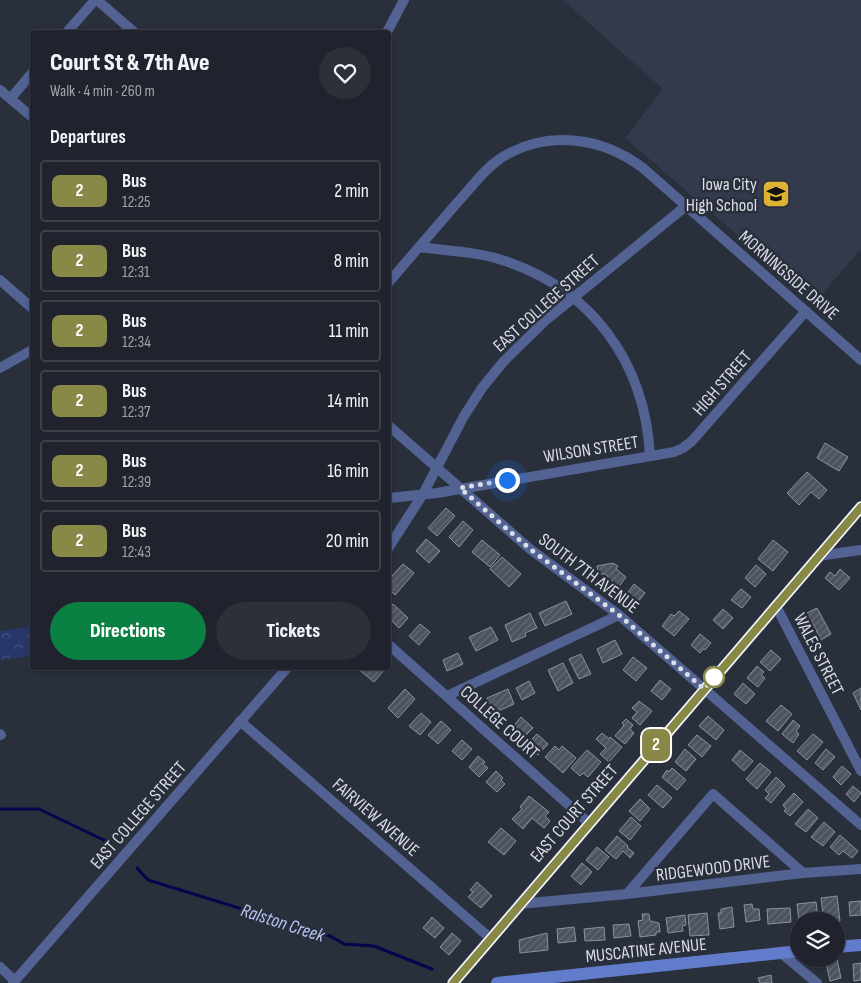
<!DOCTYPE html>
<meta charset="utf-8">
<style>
body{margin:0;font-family:"Sofia Sans Condensed",sans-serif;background:#2d2f39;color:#f1f3f6;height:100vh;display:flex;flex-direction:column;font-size:19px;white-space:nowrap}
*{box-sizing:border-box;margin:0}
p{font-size:16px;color:#a2a4aa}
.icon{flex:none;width:28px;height:28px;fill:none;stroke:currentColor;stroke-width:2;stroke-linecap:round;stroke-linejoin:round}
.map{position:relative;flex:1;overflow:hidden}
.sheet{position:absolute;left:30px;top:30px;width:361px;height:640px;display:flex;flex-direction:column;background:#20232d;border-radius:5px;box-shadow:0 1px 4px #0004,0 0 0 1px #3d4049}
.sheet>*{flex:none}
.badge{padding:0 10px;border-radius:8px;font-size:18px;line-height:32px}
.buttons{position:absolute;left:790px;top:912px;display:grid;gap:10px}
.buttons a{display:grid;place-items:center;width:55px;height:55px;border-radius:50%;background:#20232d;box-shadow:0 1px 4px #0004,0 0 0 1px #3d4049;font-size:25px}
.you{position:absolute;width:25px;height:25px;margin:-12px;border:4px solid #fff;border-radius:50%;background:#1a73e8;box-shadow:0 0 0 8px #1a73e833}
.map>.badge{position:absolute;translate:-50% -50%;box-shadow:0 0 0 2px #fff}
h2{padding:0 20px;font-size:19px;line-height:45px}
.round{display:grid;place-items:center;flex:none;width:52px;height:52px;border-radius:26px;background:#2d2f39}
.headline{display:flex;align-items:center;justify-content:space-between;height:85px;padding:0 20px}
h1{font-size:24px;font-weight:800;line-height:38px}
.cta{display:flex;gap:10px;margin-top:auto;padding:10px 20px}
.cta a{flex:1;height:58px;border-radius:30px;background:#0b8043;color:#fff;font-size:20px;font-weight:800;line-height:58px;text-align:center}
.cta a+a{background:#2d2f39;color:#f1f3f6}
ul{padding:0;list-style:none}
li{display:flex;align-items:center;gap:15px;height:62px;margin:0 10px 8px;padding:0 10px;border:2px solid #3d4049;border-radius:5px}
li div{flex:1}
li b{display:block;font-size:19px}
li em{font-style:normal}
li .badge{min-width:55px;font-weight:700;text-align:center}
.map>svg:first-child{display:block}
</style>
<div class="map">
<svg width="861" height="983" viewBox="0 0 861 983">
<defs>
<pattern id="park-crowns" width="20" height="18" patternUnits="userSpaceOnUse" patternTransform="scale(1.25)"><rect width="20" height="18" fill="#273769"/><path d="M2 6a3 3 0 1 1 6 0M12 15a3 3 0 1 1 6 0" fill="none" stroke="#46547e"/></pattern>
<pattern id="building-hatch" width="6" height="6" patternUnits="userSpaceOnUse" patternTransform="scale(1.25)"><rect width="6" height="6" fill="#4d5260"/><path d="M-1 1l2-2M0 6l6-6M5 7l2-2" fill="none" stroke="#666a77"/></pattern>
</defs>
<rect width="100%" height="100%" fill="#2a2f3c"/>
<path fill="#333a4c" d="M563,0H861V252L859,251L815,302L625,138L663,89Z"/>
<path fill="url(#park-crowns)" d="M32,626V656L0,660V631Z"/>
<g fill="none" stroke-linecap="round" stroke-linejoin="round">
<path stroke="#06044c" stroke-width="3" d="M0,809H39L110,843
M137,868L148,880L330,936L344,944L374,946L432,969"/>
</g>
<path fill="url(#building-hatch)" stroke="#8b91a1" d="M825,443L848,457L839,471L817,458Z
M807,472L827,490L819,499L811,492L799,505L787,493Z
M446,508L455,516L437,536L428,528Z
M463,521L473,530L459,547L449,537Z
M426,539L440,551L429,563L416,551Z
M482,540L500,555L490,567L472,552Z
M773,540L788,552L773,571L758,559Z
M502,557L521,574L509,587L490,569Z
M613,563L618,566L616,569L626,577L618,588L615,585L614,588L604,581L608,576L605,574H598L597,566Z
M403,564L414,573L395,595L389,589V579Z
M756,565L766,574L755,587L745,578Z
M840,569L850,578L839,590L825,578L830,572L835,576Z
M634,584L645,593L636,604L626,595Z
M741,589L751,597L742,608L731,600Z
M566,601L572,614L545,626L539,613Z
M393,604L408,618L399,628L389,618V609Z
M817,608L831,634L821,640L811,620L805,623L801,616Z
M723,609L733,618L723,629L713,620Z
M679,611L689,619L674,636L662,626L671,614L674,616Z
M530,613L537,628L525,633L526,636L512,642L505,625Z
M420,624L430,632L419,645L409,636Z
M491,627L498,640L476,651L469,637Z
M700,634L711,643L705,650L703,649L700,653L691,645Z
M615,640L622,654L603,663L597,649Z
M771,650L781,659L770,671L760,662Z
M458,653L463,664L447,671L443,660Z
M581,654L591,674L579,679L569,659Z
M633,657L647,668L636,681L623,670Z
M563,663L573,683L558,691L548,670Z
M757,666L764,672L761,675L765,678L758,687L747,678Z
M357,668H384L385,669L374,682Z
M660,680L671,689L662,700L651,691Z
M529,681L535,693L522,700L516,688Z
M743,683L755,694L746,704L734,694Z
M861,688V710L853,693Z
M405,689L415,699L398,718L388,708Z
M508,689L514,704L494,713L487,698Z
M639,701L652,711L640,725L632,718L637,712L632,708Z
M781,705L792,714L778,731L766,721Z
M421,713L431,722L420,735L409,726Z
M708,716L724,730L716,740L699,726Z
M521,717L533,728L523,738L512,728Z
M626,719L633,725L630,729L634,733L625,744L615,736L624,725L622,723Z
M793,720L800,726L796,731L799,734L793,743L782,734Z
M441,721L451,730L438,744L428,735Z
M602,733L609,739L610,737L622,747L609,762L600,754L606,748L596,739Z
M537,734L548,744L538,755L527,744Z
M813,734L823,742L807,760L797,751Z
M697,735L711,746L702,757L688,745Z
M462,740L472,749L462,760L452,751Z
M555,746L559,750L562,746L576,758L563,773L545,757Z
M685,749L696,759L686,771L675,762Z
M826,749L835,757L823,770L815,763Z
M587,750L601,762L588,777L583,773L580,776L571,768Z
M740,750L753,761L744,771L732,760Z
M478,756L485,762L483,764L488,768L479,777L469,767Z
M760,763L771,772L757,789L746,779Z
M842,766L851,774L841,785L833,777Z
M672,768L686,780L677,790L662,777L667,770L669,772Z
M496,771L503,778L501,780L505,784L497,792L486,782Z
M776,777L785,786L771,803L765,798L769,794L765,790Z
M657,785L672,798L663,808L648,795Z
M853,786L861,793L854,802L846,794Z
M794,793L803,802L790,816L784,811L786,809L783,805Z
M529,796L549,812L545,816L550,821L544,828L532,818L523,829L512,819L522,809L520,807Z
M640,799L650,809L640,821L629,811Z
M808,809L818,818L806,832L795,824Z
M631,817L641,826L630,840L619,831Z
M824,822L835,832L823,846L811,837Z
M501,828L516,841L504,855L488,842Z
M840,835L858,851L852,858L843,851L839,855L830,847Z
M617,836L628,846L627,847L634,853L630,858L623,851L616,859L605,850Z
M597,847L609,857L598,870L586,860Z
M582,863L592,872L581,885L571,876Z
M477,882L492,896L481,908L468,897L473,892L470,890Z
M837,896L840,921H824L821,898Z
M861,901V915L850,916L849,902Z
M816,902L818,918L799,921L797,904Z
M752,904L753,909H759L760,920L746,922L744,905Z
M732,907L734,927L720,929L718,913H721V909Z
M790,908L791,922L768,924L767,909Z
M707,913L709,935L690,936L688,915Z
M642,914H649L650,921L659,923L660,932H656V935L640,937L638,921L643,920Z
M685,915L686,925L682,926L683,931L668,933L666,918Z
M432,917L444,928L435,938L423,928Z
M629,924L631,936L614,938L613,925Z
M574,927L576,941L558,943L557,929Z
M604,927L605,940L585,941L584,929Z
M452,933L461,941L449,955L440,947Z
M547,933L548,950L520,953L519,940Z
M837,959L841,978L830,981L826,962Z
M861,963V980L854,981L853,964Z
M771,975L772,983H760L758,978Z"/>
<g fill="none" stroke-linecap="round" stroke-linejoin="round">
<path stroke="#516293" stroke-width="10" d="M97,0L134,32
M67,32L95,0
M387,32L404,0
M0,90L32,117
M11,98L32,73
M419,247C447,251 474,251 502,260C592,289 645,362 650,456
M0,280L32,308
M389,282C411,256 434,230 456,204C471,188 483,170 501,158C547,129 602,137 643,168L861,360
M0,368L32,350
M389,426L530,549L619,615L861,825
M389,498L437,493L674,452L683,448L692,441L806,311
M389,547L423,494L464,416L482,388L504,361L546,320L686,206
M818,556L861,550
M776,606L861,771
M389,645L589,823
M447,696L619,615
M240,721L490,938
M0,734L1,735
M627,894L803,873
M519,904L627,894L713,794L803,873L861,869
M781,953L817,983
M0,967L15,981
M13,983L287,668"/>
<path stroke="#516293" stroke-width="12" d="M453,983L861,507"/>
<path stroke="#627ccc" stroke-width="12" d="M836,947L861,945
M497,983L799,951"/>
</g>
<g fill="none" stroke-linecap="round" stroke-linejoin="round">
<g stroke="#fff" stroke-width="11">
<path id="line" d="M453,983L861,507"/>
</g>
<use href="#line" stroke="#888847" stroke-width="8"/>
<path stroke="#dadee6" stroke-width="5" stroke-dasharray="0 9" d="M507,480L460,488L530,549L619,615L704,689L714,677"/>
</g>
<defs>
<g id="school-square" transform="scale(1.4375)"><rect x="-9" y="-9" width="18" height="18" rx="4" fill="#ddb233" stroke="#2a2f3c"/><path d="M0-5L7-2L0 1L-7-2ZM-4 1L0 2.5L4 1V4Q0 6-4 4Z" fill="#111"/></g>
</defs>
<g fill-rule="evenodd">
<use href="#school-square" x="776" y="194"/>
</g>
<circle fill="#fff" stroke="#888847" stroke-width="2.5" cx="714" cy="677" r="10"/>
<g text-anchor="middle" stroke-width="5" stroke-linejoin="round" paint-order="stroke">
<g font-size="18" fill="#dadee6" stroke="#2a2f3c" text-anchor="end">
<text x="757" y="190">Iowa City<tspan x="757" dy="21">High School</tspan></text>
</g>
<g font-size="18" fill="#dadee6" stroke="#2a2f3c">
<text transform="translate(789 275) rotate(41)" y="6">MORNINGSIDE DRIVE</text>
<text transform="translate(546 303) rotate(-42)" y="6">EAST COLLEGE STREET</text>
<text transform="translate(722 383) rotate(-49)" y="6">HIGH STREET</text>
<text transform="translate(591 449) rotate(-9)" y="6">WILSON STREET</text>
<text transform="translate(589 573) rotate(37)" y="6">SOUTH 7TH AVENUE</text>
<text transform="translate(819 654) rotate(63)" y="6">WALES STREET</text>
<text transform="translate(500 722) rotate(42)" y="6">COLLEGE COURT</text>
<text transform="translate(574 813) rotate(-49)" y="6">EAST COURT STREET</text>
<text transform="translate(138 815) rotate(-49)" y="6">EAST COLLEGE STREET</text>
<text transform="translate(376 817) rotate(41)" y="6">FAIRVIEW AVENUE</text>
<text transform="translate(713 868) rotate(-7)" y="6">RIDGEWOOD DRIVE</text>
<text transform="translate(646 950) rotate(-6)" y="6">MUSCATINE AVENUE</text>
</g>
<g font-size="19" font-style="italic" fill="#b3c3ed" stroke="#2a2f3c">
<text transform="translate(283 922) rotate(18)" y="7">Ralston Creek</text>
</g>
</g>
</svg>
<div class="buttons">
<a><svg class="icon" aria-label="layers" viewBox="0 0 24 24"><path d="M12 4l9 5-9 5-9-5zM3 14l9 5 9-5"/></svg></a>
</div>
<div class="you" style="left:507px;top:480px"></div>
<b class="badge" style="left:656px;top:745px;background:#888847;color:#fff">2</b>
<section class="sheet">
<div class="headline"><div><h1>Court St &amp; 7th Ave</h1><p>Walk · 4 min · 260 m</p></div><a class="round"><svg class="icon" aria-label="heart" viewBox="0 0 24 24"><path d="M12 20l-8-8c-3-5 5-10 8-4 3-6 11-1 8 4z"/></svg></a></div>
<h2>Departures</h2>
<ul>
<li><span class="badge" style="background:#888847;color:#fff">2</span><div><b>Bus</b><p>12:25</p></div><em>2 min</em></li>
<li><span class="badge" style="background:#888847;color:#fff">2</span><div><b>Bus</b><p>12:31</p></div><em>8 min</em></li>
<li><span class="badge" style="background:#888847;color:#fff">2</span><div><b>Bus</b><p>12:34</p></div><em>11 min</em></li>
<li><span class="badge" style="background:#888847;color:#fff">2</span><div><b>Bus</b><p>12:37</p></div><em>14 min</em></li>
<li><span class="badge" style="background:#888847;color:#fff">2</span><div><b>Bus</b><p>12:39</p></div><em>16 min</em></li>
<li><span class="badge" style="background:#888847;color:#fff">2</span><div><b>Bus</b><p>12:43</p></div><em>20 min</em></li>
</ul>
<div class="cta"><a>Directions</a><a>Tickets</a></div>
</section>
</div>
